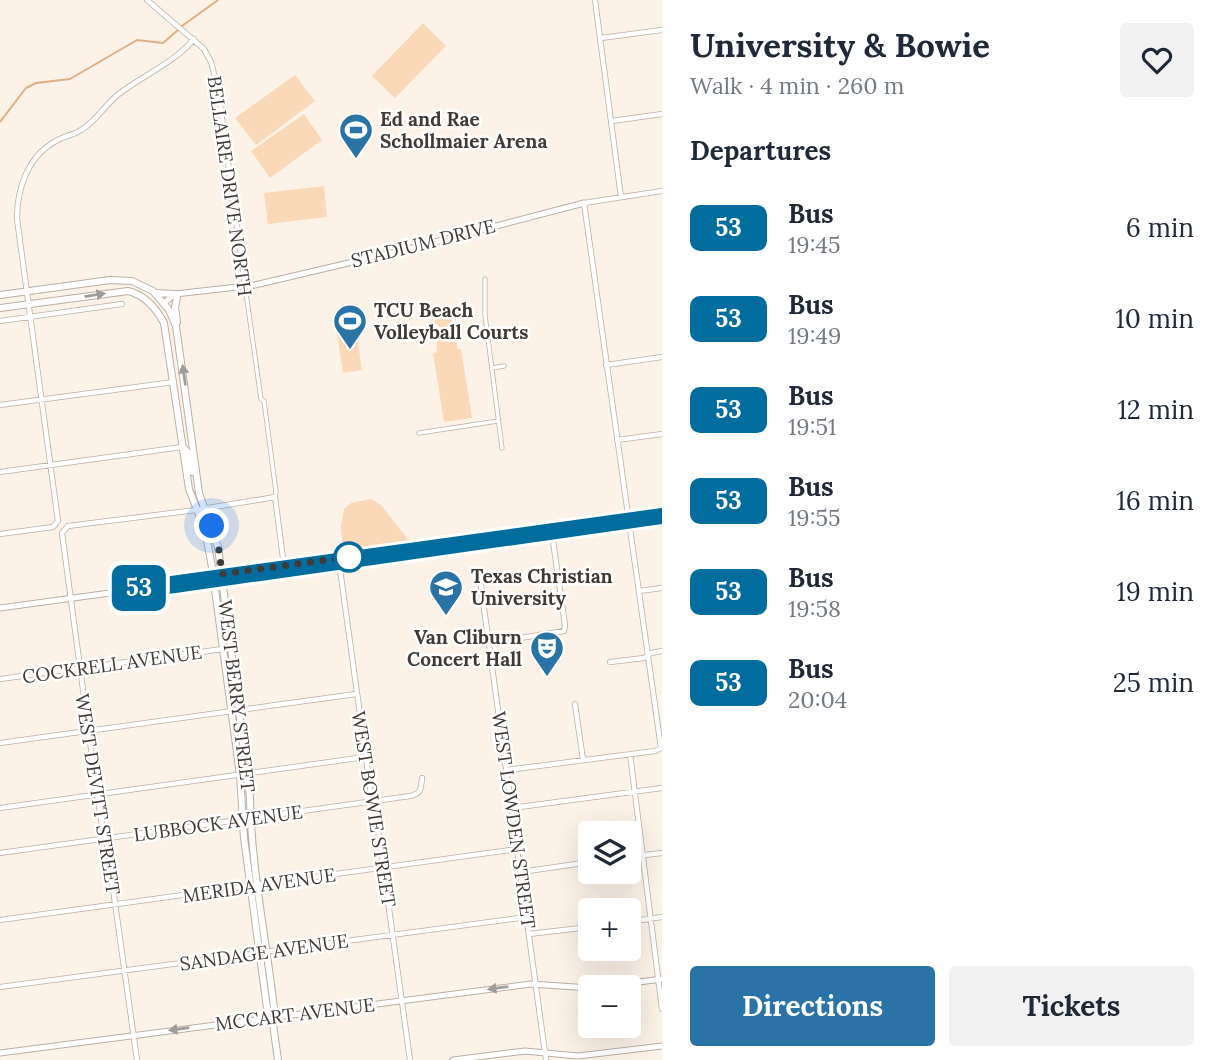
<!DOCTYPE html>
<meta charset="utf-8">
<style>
body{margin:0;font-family:Lora,serif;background:#f2f2f3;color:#1f2937;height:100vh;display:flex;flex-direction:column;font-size:26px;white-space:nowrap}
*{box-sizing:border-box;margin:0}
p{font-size:23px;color:#747a83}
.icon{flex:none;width:38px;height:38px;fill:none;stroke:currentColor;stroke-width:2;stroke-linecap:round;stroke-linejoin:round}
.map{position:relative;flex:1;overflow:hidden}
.side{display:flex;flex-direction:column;background:#fff;width:560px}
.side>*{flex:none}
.badge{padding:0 14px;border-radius:10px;font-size:24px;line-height:46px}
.controls{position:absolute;left:578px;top:821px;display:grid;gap:14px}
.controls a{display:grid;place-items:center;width:63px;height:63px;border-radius:7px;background:#fff;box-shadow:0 7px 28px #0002;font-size:35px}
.you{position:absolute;width:35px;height:35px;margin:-18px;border:5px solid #fff;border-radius:50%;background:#1a73e8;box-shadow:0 0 0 10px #1a73e833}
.map>.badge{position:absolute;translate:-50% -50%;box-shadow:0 0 0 4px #fff}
h2{padding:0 28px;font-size:26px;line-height:63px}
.round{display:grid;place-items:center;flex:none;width:74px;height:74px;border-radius:7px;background:#f2f2f3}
.summary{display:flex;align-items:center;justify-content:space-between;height:119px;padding:0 28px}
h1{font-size:33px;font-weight:700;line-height:52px}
.action{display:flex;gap:14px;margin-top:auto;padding:14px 28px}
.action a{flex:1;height:80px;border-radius:7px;background:#2a73a6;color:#fff;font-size:28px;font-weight:700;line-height:80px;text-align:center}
.action a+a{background:#f2f2f3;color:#1f2937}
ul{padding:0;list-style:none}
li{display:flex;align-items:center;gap:21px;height:91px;padding:0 28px}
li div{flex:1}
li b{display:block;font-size:26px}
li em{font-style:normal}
li .badge{min-width:77px;font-weight:700;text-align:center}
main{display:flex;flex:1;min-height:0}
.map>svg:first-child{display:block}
</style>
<main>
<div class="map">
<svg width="662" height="1060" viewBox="0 0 662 1060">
<rect width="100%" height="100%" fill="#fdf2e8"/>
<path fill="#fad8b8" d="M423,23L446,46L395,98L372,76Z
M295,75L315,101L256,145L235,118Z
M304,114L322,140L270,178L251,151Z
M324,186L327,217L268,224L264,193Z
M446,310L452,316V321L447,327H440L435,323V315L439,311L443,313Z
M356,330L362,370L343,373L337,333Z
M445,331L454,334L458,349H461L472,418L444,422L433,353L437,352V336Z
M371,499L381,505L410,542L349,549L343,546L341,527L344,509L351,503Z"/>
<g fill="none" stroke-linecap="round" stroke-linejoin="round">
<path stroke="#e1af81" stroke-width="2" d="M182,26L218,0
M0,122L26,88L36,83L70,79L137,40L163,43L178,30"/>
<g stroke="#baafa5" stroke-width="5">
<path id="pedestrian" d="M485,279V315L502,448
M245,286L261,399L264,401L276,492L275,497
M492,368L504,366
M419,433L498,421"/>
</g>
<g stroke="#baafa5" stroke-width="6">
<path id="minor" d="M147,0L204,49L211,62L218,89L245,286
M595,0L621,197
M601,38L662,30
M612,121L662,114
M0,321L122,304
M606,365L662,357
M0,405L174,382
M617,440L662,434
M0,472L182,447
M0,534L53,527L58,521L17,219C17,188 28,156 56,141C64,136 74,135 81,130C97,121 105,104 120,93C144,75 175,62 194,39
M339,562L371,794L374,801L410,1060
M480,579L546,1060
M639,591L662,588
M489,643L564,631L565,625L552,534
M610,662L644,658L651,653L662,651
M0,679L223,649
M575,704L583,760
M0,743L356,694
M630,754L662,1009
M507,770L655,751L661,748L584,203L662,191
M0,808L365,757
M512,808L662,788
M0,853L410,796C421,794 421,789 422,778
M628,857L662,853
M521,872L590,862
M0,920L518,849
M628,922L662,917
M529,934L590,927
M0,987L527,917
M137,1060L106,839L103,831L97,794L62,533L68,526L196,510L275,497L284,566"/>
</g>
<g stroke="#baafa5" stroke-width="7">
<path id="tertiary" d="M164,303L175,294L255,285L412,248L584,203
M139,589L147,592L214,582
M0,608L139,589L146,585L213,575
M601,987L662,979
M0,1053L531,984L590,988
M453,1060L525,1051L578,1056L662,1046"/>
</g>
<g stroke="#baafa5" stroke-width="8">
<path id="secondary" d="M156,293L175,294
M0,295L110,280L132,281L153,291L169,310L176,326L199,493L218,547L250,797C251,867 266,938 274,1008L272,1017L278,1060
M177,297L175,307L177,322
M0,308L128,291C145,295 156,308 164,323L189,489L205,530L212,567L240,775L244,838L267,1008L272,1017
M183,447L189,454L192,472
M219,574L662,513
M220,581L662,519"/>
</g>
<use href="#pedestrian" stroke="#fff" stroke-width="3.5"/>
<use href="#minor" stroke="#fff" stroke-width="4.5"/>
<use href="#tertiary" stroke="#fff" stroke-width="5"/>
<use href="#secondary" stroke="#fff" stroke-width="6"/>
</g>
<defs><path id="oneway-solid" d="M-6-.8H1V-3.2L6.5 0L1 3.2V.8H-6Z" transform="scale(1.75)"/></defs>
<g fill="#9f9c9a">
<use href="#oneway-solid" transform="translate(95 295) rotate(-9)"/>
<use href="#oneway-solid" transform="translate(184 375) rotate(-98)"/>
<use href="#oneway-solid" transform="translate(498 988) rotate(173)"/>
<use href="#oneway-solid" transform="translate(179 1029) rotate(172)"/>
</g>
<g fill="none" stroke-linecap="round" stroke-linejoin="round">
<g stroke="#fff" stroke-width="16">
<path id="line" d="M662,513L164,582L146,585L139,589L147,592L662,519"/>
</g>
<use href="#line" stroke="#006d9e" stroke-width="10"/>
<path stroke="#3f3a36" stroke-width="7" stroke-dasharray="0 12.6" d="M212,526L218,543L222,574L349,557"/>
</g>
<defs>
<g id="stadium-pin" transform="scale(1.75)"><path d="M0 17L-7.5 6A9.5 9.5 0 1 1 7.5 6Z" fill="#2a73a6" stroke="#fff"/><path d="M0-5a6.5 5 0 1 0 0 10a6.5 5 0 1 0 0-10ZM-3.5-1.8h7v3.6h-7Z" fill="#fff"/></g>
<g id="university-pin" transform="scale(1.75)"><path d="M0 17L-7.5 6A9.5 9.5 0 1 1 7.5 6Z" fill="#2a73a6" stroke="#fff"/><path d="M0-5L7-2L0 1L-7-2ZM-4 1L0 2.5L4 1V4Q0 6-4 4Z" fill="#fff"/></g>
<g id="theatre-pin" transform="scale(1.75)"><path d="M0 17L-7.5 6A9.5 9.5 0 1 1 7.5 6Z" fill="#2a73a6" stroke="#fff"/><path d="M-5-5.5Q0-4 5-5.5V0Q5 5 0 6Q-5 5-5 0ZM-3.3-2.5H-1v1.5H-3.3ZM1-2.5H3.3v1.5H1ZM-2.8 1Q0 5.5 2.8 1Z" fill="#fff"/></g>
</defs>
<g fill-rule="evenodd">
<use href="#stadium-pin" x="356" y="130"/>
<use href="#stadium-pin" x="350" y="321"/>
<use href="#university-pin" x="446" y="587"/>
<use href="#theatre-pin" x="547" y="648"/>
</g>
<circle fill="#fff" stroke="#006d9e" stroke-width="3.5" cx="349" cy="557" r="14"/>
<g text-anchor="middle" stroke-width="5" stroke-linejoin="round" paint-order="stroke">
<g font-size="19" font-weight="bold" fill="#3f3a36" stroke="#fff" text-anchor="start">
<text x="380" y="126">Ed and Rae<tspan x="380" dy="22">Schollmaier Arena</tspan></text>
<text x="374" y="317">TCU Beach<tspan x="374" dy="22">Volleyball Courts</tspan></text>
<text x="471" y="583">Texas Christian<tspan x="471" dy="22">University</tspan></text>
<text x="522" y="644" text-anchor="end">Van Cliburn<tspan x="522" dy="22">Concert Hall</tspan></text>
</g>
<g font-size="19" fill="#3f3a36" stroke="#fff">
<text transform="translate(230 186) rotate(82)" y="7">BELLAIRE DRIVE NORTH</text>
<text transform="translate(423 243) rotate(-14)" y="7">STADIUM DRIVE</text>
<text transform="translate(112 664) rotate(-8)" y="7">COCKRELL AVENUE</text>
<text transform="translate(237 696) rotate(83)" y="7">WEST BERRY STREET</text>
<text transform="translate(98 794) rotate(81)" y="7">WEST DEVITT STREET</text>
<text transform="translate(374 809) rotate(81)" y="7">WEST BOWIE STREET</text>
<text transform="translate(514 820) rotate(82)" y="7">WEST LOWDEN STREET</text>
<text transform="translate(218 823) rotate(-8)" y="7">LUBBOCK AVENUE</text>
<text transform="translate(259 885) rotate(-8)" y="7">MERIDA AVENUE</text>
<text transform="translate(264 952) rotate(-8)" y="7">SANDAGE AVENUE</text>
<text transform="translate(295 1014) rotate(-7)" y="7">MCCART AVENUE</text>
</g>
</g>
</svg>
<div class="controls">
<a><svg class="icon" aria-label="layers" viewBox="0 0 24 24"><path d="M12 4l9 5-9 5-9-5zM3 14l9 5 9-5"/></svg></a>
<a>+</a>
<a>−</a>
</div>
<div class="you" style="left:212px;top:526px"></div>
<b class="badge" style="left:139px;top:588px;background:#006d9e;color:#fff">53</b>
</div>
<section class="side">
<div class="summary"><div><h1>University &amp; Bowie</h1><p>Walk · 4 min · 260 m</p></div><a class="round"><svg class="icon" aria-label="heart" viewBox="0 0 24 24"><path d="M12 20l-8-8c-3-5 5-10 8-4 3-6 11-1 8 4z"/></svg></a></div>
<h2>Departures</h2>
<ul>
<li><span class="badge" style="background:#006d9e;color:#fff">53</span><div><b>Bus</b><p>19:45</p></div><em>6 min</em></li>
<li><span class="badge" style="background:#006d9e;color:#fff">53</span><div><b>Bus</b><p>19:49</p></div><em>10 min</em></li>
<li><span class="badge" style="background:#006d9e;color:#fff">53</span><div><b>Bus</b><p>19:51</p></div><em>12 min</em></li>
<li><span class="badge" style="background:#006d9e;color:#fff">53</span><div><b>Bus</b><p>19:55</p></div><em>16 min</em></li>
<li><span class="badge" style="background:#006d9e;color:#fff">53</span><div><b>Bus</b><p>19:58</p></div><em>19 min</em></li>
<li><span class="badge" style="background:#006d9e;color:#fff">53</span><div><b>Bus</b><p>20:04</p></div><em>25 min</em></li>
</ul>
<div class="action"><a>Directions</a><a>Tickets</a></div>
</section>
</main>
